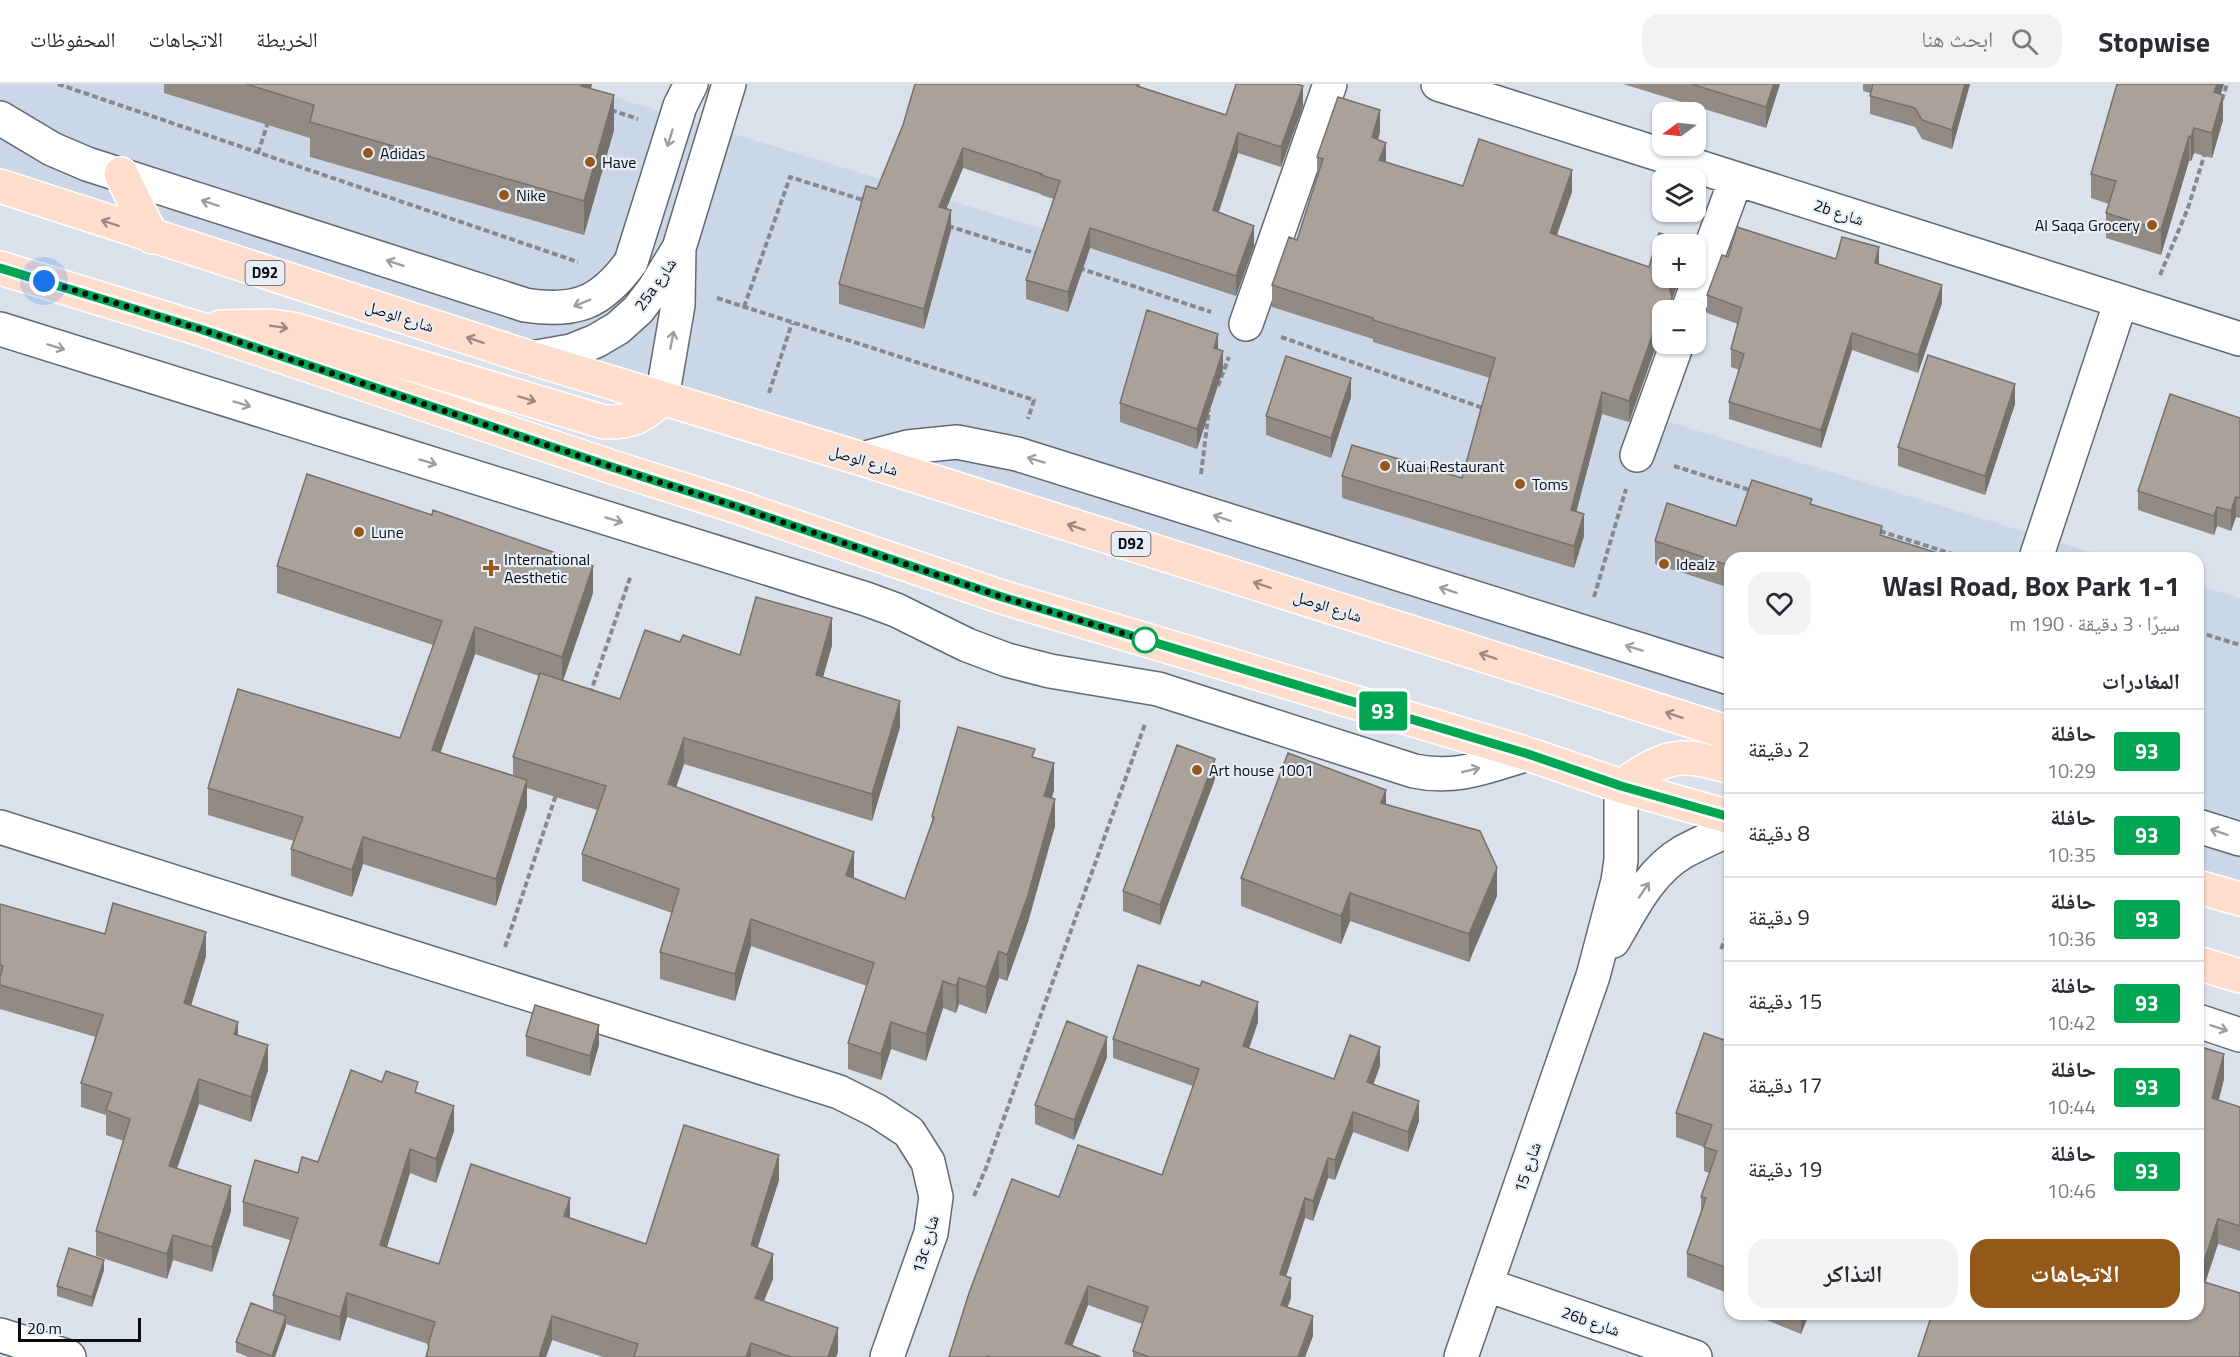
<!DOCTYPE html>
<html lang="ar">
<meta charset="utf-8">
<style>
body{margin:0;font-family:"Titillium Web","Noto Naskh Arabic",sans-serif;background:#f2f2f3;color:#2b2b33;direction:rtl;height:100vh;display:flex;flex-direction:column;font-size:22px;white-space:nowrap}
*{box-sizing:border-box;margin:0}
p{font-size:20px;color:#7c7c81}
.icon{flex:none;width:33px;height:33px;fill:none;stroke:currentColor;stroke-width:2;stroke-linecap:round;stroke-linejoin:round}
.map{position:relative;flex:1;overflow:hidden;direction:ltr}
.panel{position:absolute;left:1724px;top:468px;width:480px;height:768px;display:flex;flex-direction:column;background:#fff;border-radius:18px;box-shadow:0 2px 4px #0004;direction:rtl}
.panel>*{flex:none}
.badge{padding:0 12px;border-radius:4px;font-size:21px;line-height:39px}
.needle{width:39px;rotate:255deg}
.tools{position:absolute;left:1652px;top:18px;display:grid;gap:12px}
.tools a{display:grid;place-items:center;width:54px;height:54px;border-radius:12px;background:#fff;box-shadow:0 2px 4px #0004;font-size:30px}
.scale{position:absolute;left:18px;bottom:15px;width:123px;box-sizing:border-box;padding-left:6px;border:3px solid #0a0c10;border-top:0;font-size:16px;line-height:21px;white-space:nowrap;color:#0a0c10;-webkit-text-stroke:4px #e7eef8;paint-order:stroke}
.you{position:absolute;width:30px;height:30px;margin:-15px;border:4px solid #fff;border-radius:50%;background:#1a73e8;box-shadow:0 0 0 9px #1a73e833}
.map>.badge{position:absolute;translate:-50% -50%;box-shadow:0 0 0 3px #fff}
h2{padding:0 24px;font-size:22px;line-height:54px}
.round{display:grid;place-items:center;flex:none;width:63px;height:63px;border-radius:18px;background:#f2f2f3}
.overview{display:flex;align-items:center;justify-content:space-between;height:102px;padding:0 24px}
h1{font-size:28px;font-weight:700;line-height:45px}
.cta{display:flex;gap:12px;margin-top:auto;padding:12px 24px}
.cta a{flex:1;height:69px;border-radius:18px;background:#95581b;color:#fff;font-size:24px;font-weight:700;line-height:69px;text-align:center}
.cta a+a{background:#f2f2f3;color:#2b2b33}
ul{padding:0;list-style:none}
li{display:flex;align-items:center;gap:18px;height:84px;padding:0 24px;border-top:2px solid #e1e1e2}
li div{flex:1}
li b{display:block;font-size:22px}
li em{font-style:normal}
li .badge{min-width:66px;font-weight:700;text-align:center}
header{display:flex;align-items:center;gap:36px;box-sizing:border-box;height:84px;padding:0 30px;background:#fff;border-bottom:2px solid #e1e1e2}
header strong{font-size:28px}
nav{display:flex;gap:33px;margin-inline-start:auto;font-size:21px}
.search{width:420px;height:54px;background:#f2f2f3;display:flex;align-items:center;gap:15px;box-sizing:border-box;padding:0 21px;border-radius:18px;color:#7c7c81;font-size:22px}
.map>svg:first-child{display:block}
</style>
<header>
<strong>Stopwise</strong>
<div class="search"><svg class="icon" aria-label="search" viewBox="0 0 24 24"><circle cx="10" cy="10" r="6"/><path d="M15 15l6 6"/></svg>ابحث هنا</div>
<nav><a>الخريطة</a><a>الاتجاهات</a><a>المحفوظات</a></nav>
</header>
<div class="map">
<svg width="2240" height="1273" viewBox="0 0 2240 1273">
<rect width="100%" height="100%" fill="#dae1eb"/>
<path fill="#cbd6e6" d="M0,0H572L2110,474H1730L1729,651L0,106Z
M2198,501L2240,514V812L2198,798Z"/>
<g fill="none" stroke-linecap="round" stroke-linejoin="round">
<g stroke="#636971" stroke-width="36">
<path id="minor" d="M1438,0L2240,255
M0,34L52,65L87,80L525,221C576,229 601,219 631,178L680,22L691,0
M1688,226L1736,95
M1246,240L1330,0
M0,245L866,515L896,526L967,561L1007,576L1050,587L1158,605L1414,687C1456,696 1488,682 1528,670
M531,274L571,267L596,257L618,244L638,226L654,205L679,164L729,0
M662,314L678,221L679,164
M1637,371L1677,260
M862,375L908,363L957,358L1017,370L1730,594
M2036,474L2121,217
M2198,742L2240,755
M0,743L839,1008L877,1027L909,1048L928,1078L936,1113L931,1149L887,1273
M1613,857C1632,825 1649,788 1683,768C1698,760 1714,753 1730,745
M2198,937L2240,951
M1487,1201L1695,1273
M0,1251L69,1273
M1461,1273L1593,892L1618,797L1621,776V702"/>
</g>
<g stroke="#fff" stroke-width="36">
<path id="major" d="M121,90L152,153
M0,102L531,274L862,375L1730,649
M0,184L200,245L615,384L735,422L1002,513L1528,670L1621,702L1730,733
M220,243L271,242L293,245L604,338C631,339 643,333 662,314
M1621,702C1666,672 1677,667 1730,683
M2198,803L2240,815
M2198,879L2240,892"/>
</g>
<path stroke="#858a91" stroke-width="4" stroke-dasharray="6 3" stroke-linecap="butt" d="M58,0L578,178
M2222,16L2227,0
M611,26L638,35
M258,69L268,38
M948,142L1038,170
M1079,184L1211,228
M2160,191L2188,124L2205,69
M717,214L1034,316L1028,335
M744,223L790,93L866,117
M1281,253L1486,325
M1218,302L1229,273
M769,309L792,239
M1674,382L1753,407
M1201,390L1209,326
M1880,447L1965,474
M1594,513L1626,405
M2198,548L2240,561
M590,610L631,491
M505,863L556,711
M1721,865L1730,845
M974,1112L986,1084L1145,640"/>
<use href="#minor" stroke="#fff" stroke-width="33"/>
<use href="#major" stroke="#ffddcd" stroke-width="33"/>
</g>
<path fill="#928a84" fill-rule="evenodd" d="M164,0H592L591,5L614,46L584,151L310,73V54L164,9Z
M1140,0V3L1226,31L1303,22L1281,83L1238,69L1218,129L1254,162L1236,212L1090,164L1068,228L1026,215V196L1054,115L1041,111V110L963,84L946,125L951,146L924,245L839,220V200L903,41Z
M1623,0H1780L1766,44Z
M1863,0H1970L1952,65L1922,55L1915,43L1870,30V9L1863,7Z
M2221,10L2223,36L2212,74L2194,69L2191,77H2189L2161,171L2106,154V129L2109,120L2091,114V90Z
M1380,48L1378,56L1386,78L1463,102L1572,108L1556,151L1649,183L1685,160L1672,216V226H1662V250L1659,254L1629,338L1602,330L1576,428L1584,452L1574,484L1342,414V392L1462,394L1490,294L1373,258V255L1272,223V201L1297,156L1317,94V73Z
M1728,173L1836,175L1879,180L1942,219L1918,289L1852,266L1821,364L1729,335V318L1739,286L1731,283V265L1738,240L1707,229V211Z
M1218,265L1223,286L1197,365L1120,338V319Z
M1351,313L1331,374L1266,351V332Z
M2015,320L1985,411L1898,382V363Z
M2240,334V434L2236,433L2231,447L2217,442L2214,451L2138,426V407Z
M1812,421L1882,452L1730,474V504L1655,480V457L1736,442Z
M277,482L593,509L563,596L620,615L680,558L740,571L832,561L823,593L900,643L872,737L684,680L676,703L854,794L905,815L932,739V732L1035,674L1054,706L1052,714L1055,742L1028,838L1007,897L999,894L986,930L959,920L956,929L943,924L926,977L891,965L881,996L848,985V959L867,902L751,862L735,917L660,895V868L672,829L582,797V770L597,726L527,704V723L496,822L363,780L352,813L291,792V765L294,757L208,731V704L400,654L433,561L277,509ZM475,570L539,592L513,673V692L440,669Z
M1215,695L1160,841L1123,827V807Z
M1386,721L1497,812L1469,878L1350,837L1341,860L1241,822V794Z
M0,820L105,850L206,872L191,922L238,951L268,986L251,1038L199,1020L177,1085L231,1127L212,1188L173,1176L167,1195L96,1172V1147L124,1057L106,1051V1031L81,1023V999L96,953L0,925Z
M1258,938L1249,964L1334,995L1380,982L1373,1000L1419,1037L1408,1068L1353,1048L1335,1096L1328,1094L1313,1137L1305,1134L1286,1193L1291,1214L1287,1223L1313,1252L1305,1273H1133V1267L1142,1240L1088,1221L1072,1262L1101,1273H949L1059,1113L1162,1091L1193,1002L1113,974V955Z
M526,952L599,961L590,992L526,972Z
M1730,958V1210L1687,1193V1169L1701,1129V1113L1709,1089L1704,1087V1063L1676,1053V1029Z
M2198,962L2224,970V995L2219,1016L2240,1023V1167L2218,1160L2205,1199L2240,1209V1273H1918L1932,1230H2198Z
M1107,973L1074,1056L1035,1040V1021Z
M382,998L418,1009L454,1047L436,1099L410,1089L387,1163L439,1180L570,1134L646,1160L779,1096L757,1164L773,1195L764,1217L838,1268L836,1273H603L552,1256L546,1273H426L428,1266V1260L347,1233L340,1257L286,1240L275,1273H248L236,1268V1258L273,1227V1211L290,1156L243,1142V1118L318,1078Z
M104,1186L92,1223L57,1212V1202Z
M1754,1230H1809L1801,1250L1754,1231Z"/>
<path fill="#77716c" d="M582,0H592L581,37Z
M1774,0H1780L1766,44V23Z
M1965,0H1970L1952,65V46Z
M2217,0H2224L2214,33V8Z
M1303,2V22L1281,83V63Z
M614,11V46L584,151V117Z
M2223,11V36L2212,74V49Z
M1380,26V48L1372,75V53Z
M2194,44V69L2191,77V53Z
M1238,49V69L1213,146V126Z
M2189,52V77L2161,171V146Z
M1386,59V81L1379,76Z
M963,64V84L939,143V123Z
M1572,86V108L1550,171V149Z
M951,126V146L924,245V225Z
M1254,142V162L1236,212V192Z
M1090,144V164L1068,228V208Z
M1879,163V181L1875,179Z
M1672,194H1680L1672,216V226H1663L1670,207V198Z
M1942,201V219L1918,289V271Z
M1662,228V250L1659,254L1629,338V317L1659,232Z
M1852,249V266L1821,364V346Z
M1218,250V269L1214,264Z
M1223,267V286L1197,365V345Z
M1351,294V313L1331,374V354Z
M2015,300V320L1985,411V392Z
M1602,308V330L1571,448V426Z
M2236,413V433L2231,447V427Z
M2217,423V442L2214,451V432Z
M1584,430V452L1574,484V462Z
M593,482V509L562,600V573Z
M832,534V561L816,618V591Z
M475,543V570L432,693V666Z
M900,617V643L872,737V710Z
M684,654V680L668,727V700Z
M1215,675V695L1160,841V821Z
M1054,679V706L1044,739V712Z
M527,696V723L496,822V795Z
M1386,706V735L1381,719Z
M1055,715V742L1028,838L1007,897V871Z
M363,753V780L352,813V786Z
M854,768V795L846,791Z
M1497,784V812L1469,878V850Z
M1350,809V837L1341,860V832Z
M751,835V862L735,917V890Z
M206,848V872L184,944V919Z
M999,867V894L986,930V903Z
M959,894V920L956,929V902Z
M943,897V924L926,977V950Z
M1258,918V938L1243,982V962Z
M238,938V963L234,950Z
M891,938V965L881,996V970Z
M599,941V961L590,992V972Z
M1107,953V973L1074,1056V1036Z
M268,961V986L251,1038V1013Z
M1380,963V982L1367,1018V998Z
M2224,970V995L2212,1039V1014Z
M199,995V1020L169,1107V1082Z
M1419,1017V1037L1408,1068V1048Z
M454,1022V1047L436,1099V1075Z
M1353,1028V1048L1335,1096V1076Z
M410,1065V1089L380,1185V1161Z
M779,1071V1096L751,1185V1161Z
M1328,1074V1094L1313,1137V1117Z
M231,1102V1127L212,1188V1163Z
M570,1114V1138L564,1132Z
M1305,1114V1134L1280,1210V1190Z
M2218,1135V1160L2198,1221V1196Z
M173,1151V1176L167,1195V1170Z
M773,1170V1195L755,1238V1214Z
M104,1176V1186L92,1223V1213Z
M1291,1194V1214L1281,1241V1221Z
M1088,1202V1221L1068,1273L1065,1259Z
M347,1209V1233L340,1257V1233Z
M1801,1230H1809L1801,1250Z
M286,1232V1242L275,1273H272Z
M552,1232V1256L546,1273H539Z
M1313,1232V1252L1305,1273H1298Z
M838,1244V1268L836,1273H828Z
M751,1259V1273H746Z"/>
<path fill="#aaa19a" stroke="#77716c" stroke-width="1.5" d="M246,0H582L581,2L614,11L584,117L310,38L314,21Z
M915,0H1138L1137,2L1226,31L1236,0H1297L1303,2L1281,63L1238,49L1213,126L1254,142L1236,192L1090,144L1068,208L1026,196L1060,97L1041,91L1042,90L963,64L939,123L951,126L924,225L839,200L866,102L877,105L903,41Z
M1691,0H1774L1766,23Z
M1873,0H1965L1952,46L1922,36L1915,24L1870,12Z
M2117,0H2217L2214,8L2223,11L2212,49L2194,44L2191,53L2189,52L2161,146L2106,129L2116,97L2091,90Z
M1338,13L1380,26L1372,53L1386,59L1379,76L1463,102L1479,55L1572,86L1550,149L1649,183L1659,149L1685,157L1684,160H1662V194H1672L1670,198V207L1672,213L1669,222L1662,226L1659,232L1629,317L1602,308L1571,426L1584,430L1574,462L1342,392L1352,361L1462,394L1495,274L1373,236V234L1272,201L1289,153L1297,156L1323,75L1317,73Z
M1737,143L1836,175L1842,153L1879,163L1875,179L1942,201L1918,271L1852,249L1821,346L1729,318L1744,270L1731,265L1742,224L1707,211L1722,171L1728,173Z
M1147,226L1218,250L1214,264L1223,267L1197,345L1120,319Z
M1928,271L2015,300L1985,392L1898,363Z
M1286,272L1351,294L1331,354L1266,332Z
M2170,310L2240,334V414L2236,413L2231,427L2217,423L2214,432L2138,407Z
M307,390L432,431L433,426L593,482L562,573L475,543L432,666L527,696L496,795L363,753L352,786L291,765L303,733L208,704L238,605L400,654L442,537L277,482Z
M1752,396L1812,415L1810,420L1882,442L1880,451L1953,474H1730V482L1655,457L1667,419L1736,442Z
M756,513L832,534L816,591L900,617L872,710L684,654L668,700L854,768L846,791L905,815L934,733L932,732L958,643L1035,665L1032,673L1054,679L1044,712L1055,715L1028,811L1007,871L999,867L986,903L959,894L956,902L943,897L926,950L891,938L881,970L848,959L874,879L751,835L735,890L660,868L679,805L582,770L606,702L513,673L540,589L620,615L645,546L680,558L683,551L740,571Z
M1177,661L1215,675L1160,821L1123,807Z
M1288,669L1386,706L1381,719L1480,747L1497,784L1469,850L1350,809L1341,832L1241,794Z
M113,819L206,848L184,919L238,938L234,950L268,961L251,1013L199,995L169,1082L231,1102L212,1163L173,1151L167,1170L96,1147L130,1035L106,1026L112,1009L81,999L103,931L0,901V893L3,882L0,881V820L105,850Z
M1138,881L1200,902L1202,897L1258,918L1243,962L1334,995L1350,951L1380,963L1367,998L1419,1017L1408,1048L1353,1028L1335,1076L1328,1074L1313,1117L1305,1114L1280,1190L1291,1194L1281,1221L1313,1232L1298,1273H1149L1133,1267L1148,1223L1088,1202L1065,1259L1101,1273H990L987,1272L986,1273H949L969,1209L1012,1095L1059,1113L1078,1061L1162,1091L1199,985L1113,955Z
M535,921L599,941L590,972L526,952Z
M1067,937L1107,953L1074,1036L1035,1021Z
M1704,949L1730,958V1185L1687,1169L1706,1114L1701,1113L1717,1067L1704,1063L1712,1041L1676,1029Z
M2198,962L2224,970L2212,1014L2240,1023V1142L2218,1135L2198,1196L2240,1209V1273H1918L1932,1230H2198Z
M351,986L382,998L386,987L418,998L415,1008L454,1022L436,1075L410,1065L380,1161L439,1180L471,1080L570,1114L564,1132L646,1160L684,1041L779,1071L751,1161L773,1170L755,1214L838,1244L828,1273H791L751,1259L746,1273H634L638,1260L552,1232L539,1273H426L429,1262L428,1261L435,1238L347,1209L340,1233L273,1211L298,1134L243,1118L255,1076L298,1089L302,1073L318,1078Z
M69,1164L104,1176L92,1213L57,1202Z
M251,1219L286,1232L272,1272L236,1258Z"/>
<defs><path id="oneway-shaft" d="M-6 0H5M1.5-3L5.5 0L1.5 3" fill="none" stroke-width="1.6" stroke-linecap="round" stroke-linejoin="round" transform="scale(1.5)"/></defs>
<g stroke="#9d9e9f">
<use href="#oneway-shaft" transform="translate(670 54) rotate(107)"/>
<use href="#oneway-shaft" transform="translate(210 119) rotate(-162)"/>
<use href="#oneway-shaft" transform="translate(395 179) rotate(-162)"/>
<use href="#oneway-shaft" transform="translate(582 219) rotate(158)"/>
<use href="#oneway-shaft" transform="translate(672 256) rotate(-79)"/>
<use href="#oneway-shaft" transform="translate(56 263) rotate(17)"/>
<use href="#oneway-shaft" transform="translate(242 320) rotate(17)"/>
<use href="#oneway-shaft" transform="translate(1036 376) rotate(-163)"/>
<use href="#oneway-shaft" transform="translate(428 378) rotate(17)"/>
<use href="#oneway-shaft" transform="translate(1222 434) rotate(-162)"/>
<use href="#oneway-shaft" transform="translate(614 436) rotate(17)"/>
<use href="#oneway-shaft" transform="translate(1448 506) rotate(-162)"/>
<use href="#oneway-shaft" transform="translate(1634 564) rotate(-163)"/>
<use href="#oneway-shaft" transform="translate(1471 686) rotate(-14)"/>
<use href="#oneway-shaft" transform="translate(2219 748) rotate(-162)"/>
<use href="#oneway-shaft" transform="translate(1644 806) rotate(-56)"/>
<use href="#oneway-shaft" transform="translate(2219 944) rotate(18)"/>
</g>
<g stroke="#9d8981">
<use href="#oneway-shaft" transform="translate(110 139) rotate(-162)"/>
<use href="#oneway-shaft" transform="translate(279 243) rotate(9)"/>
<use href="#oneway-shaft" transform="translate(475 256) rotate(-162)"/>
<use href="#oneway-shaft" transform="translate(527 315) rotate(17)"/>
<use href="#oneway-shaft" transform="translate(1076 443) rotate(-162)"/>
<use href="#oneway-shaft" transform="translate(1262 501) rotate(-162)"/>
<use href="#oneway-shaft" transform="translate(1488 572) rotate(-162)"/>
<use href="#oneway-shaft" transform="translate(1674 631) rotate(-162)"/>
</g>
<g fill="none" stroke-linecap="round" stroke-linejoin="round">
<g stroke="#fff" stroke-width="14">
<path id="line" d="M0,184L200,245L615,384L735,422L1002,513L1528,670L1621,702L1730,733"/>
</g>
<use href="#line" stroke="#00a651" stroke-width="9"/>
<path stroke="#0a0c10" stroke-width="6" stroke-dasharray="0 10.8" d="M44,197L200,245L615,384L735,422L1002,513L1145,556"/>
</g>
<g fill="#95581b" stroke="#e7eef8" stroke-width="2">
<circle cx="368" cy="69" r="6"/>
<circle cx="590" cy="78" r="6"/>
<circle cx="504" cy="111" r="6"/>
<circle cx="2152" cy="141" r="6"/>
<circle cx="1385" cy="382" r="6"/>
<circle cx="1520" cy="400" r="6"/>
<circle cx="359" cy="448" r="6"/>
<circle cx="1664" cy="480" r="6"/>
<path d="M488 475h6v6h6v6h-6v6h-6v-6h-6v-6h6z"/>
<circle cx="1197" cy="686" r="6"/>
</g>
<circle fill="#fff" stroke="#00a651" stroke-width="3" cx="1145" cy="556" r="12"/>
<g text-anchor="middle" stroke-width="4.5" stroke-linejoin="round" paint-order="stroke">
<g fill="#e7eef8" stroke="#4c5056" stroke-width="1.5">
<rect x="245.5" y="177" width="39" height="24" rx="4.5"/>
<rect x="1111.5" y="448" width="39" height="24" rx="4.5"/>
</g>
<g font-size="15" font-weight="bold" fill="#0a0c10">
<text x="265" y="194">D92</text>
<text x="1131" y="465">D92</text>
</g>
<g font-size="16" fill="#0a0c10" stroke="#e7eef8" text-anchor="start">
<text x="380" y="75">Adidas</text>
<text x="602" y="84">Have</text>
<text x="516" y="117">Nike</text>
<text x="2140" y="147" text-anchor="end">Al Saqa Grocery</text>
<text x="1397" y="388">Kuai Restaurant</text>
<text x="1532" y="406">Toms</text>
<text x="371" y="454">Lune</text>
<text x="504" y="481">International<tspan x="504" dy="18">Aesthetic</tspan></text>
<text x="1676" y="486">Idealz</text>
<text x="1209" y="692">Art house 1001</text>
</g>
<g font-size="16" fill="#0a0c10" stroke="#e7eef8">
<text transform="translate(1839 128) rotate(18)" y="6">2b شارع</text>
<text transform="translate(655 200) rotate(-55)" y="6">25a شارع</text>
<text transform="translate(400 232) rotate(18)" y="6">شارع الوصل</text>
<text transform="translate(864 376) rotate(17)" y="6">شارع الوصل</text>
<text transform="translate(1328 522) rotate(18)" y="6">شارع الوصل</text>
<text transform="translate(1527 1083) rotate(-71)" y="6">شارع 15</text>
<text transform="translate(925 1160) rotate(-74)" y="6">13c شارع</text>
<text transform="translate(1591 1237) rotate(19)" y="6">26b شارع</text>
</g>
</g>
</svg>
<div class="tools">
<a><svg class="needle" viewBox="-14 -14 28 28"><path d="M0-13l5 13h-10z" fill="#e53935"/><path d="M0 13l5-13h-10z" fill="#7c7c81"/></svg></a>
<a><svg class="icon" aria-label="layers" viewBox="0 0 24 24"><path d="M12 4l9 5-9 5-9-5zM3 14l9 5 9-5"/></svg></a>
<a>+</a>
<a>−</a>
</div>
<div class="scale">20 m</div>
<div class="you" style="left:44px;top:197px"></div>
<b class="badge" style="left:1383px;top:627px;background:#00a651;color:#fff">93</b>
<section class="panel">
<div class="overview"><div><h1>Wasl Road, Box Park 1-1</h1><p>سيرًا · 3 دقيقة · 190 m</p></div><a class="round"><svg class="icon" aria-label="heart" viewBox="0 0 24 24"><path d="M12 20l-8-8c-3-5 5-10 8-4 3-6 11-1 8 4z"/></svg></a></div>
<h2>المغادرات</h2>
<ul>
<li><span class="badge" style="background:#00a651;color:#fff">93</span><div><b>حافلة</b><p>10:29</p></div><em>2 دقيقة</em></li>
<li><span class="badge" style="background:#00a651;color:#fff">93</span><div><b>حافلة</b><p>10:35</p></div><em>8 دقيقة</em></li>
<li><span class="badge" style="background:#00a651;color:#fff">93</span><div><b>حافلة</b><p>10:36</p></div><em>9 دقيقة</em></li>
<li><span class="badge" style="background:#00a651;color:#fff">93</span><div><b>حافلة</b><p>10:42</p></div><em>15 دقيقة</em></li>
<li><span class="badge" style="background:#00a651;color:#fff">93</span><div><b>حافلة</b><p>10:44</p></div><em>17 دقيقة</em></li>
<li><span class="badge" style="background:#00a651;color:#fff">93</span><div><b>حافلة</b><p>10:46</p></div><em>19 دقيقة</em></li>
</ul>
<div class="cta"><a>الاتجاهات</a><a>التذاكر</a></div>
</section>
</div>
